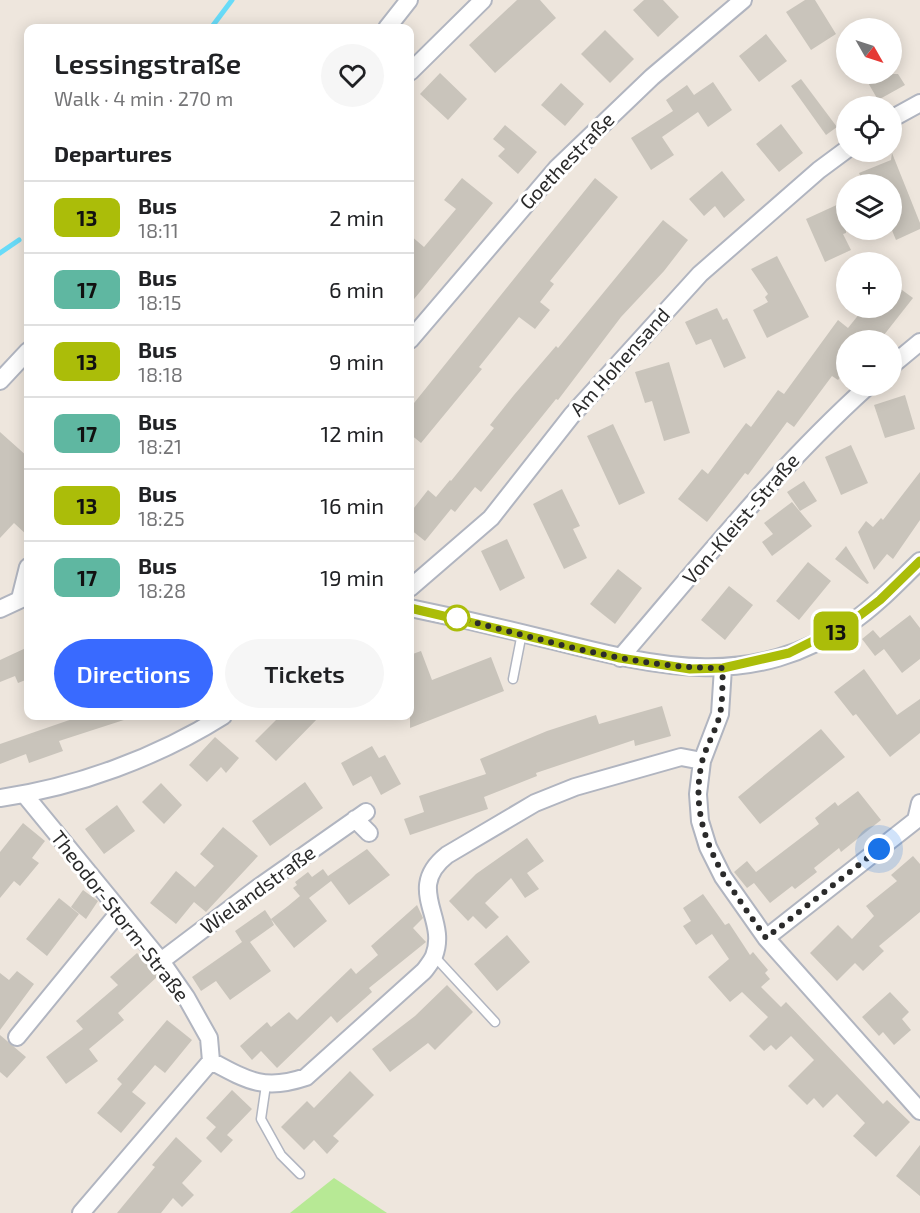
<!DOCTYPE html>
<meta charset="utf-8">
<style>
body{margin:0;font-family:"Exo 2",sans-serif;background:#f6f6f6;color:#202124;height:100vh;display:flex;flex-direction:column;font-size:22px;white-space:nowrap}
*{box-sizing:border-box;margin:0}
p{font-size:20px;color:#757577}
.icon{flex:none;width:33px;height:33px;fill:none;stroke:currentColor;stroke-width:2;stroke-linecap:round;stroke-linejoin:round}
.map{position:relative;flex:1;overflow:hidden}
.drawer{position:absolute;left:24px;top:24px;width:390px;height:696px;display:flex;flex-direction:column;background:#fff;border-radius:12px;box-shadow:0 3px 15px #0003}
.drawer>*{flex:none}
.badge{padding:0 12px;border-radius:9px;font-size:21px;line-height:39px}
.needle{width:39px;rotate:129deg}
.controls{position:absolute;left:836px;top:18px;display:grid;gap:12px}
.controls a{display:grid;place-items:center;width:66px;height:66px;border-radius:50%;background:#fff;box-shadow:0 3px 15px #0003;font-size:30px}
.you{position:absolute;width:30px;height:30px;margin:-15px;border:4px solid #fff;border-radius:50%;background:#1a73e8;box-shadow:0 0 0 9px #1a73e833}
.map>.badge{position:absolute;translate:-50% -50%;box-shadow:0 0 0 3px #fff}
h2{padding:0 30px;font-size:22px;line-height:54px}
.round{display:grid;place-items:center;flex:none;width:63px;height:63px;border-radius:32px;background:#f6f6f6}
.overview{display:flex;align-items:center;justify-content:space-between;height:102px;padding:0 30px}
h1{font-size:28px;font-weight:600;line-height:45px}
.primary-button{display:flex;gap:12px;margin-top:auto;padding:12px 30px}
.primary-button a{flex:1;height:69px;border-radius:36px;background:#396aff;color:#fff;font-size:24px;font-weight:600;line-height:69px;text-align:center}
.primary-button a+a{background:#f6f6f6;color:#202124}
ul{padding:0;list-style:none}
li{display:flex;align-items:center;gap:18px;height:72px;padding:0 30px;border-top:2px solid #e0e0e0}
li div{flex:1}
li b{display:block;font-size:22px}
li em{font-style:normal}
li .badge{min-width:66px;font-weight:700;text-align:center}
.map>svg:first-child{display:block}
</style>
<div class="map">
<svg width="920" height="1213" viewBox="0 0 920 1213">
<rect width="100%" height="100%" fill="#eee6dd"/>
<path fill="#b7e995" d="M334,1178L387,1213H290Z"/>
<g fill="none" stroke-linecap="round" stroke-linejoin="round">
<path stroke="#68dbf8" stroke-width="5" d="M211,28L232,0
M0,253L19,240"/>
</g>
<path fill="#c9c4bb" d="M517,0H540L556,18L495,73L469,45Z
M644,0H663L679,17L658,37L633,10Z
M805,0H815L836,34L811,50L786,12Z
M605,30L634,59L610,83L581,54Z
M766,34L787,61L759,82L739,56Z
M440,73L467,99L448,120L420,94Z
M863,74H898L905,85L878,100Z
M801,79L837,127L826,135L791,86Z
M713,82L732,110L708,127L698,112L662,137L674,155L651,170L631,138L673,111L666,100L687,85L694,95Z
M561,83L584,104L565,126L541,105Z
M781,124L803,153L779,172L756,144Z
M505,125L537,152L518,174L498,156L505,149L493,139Z
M892,153L920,223V229L896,240L891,228V184H864L859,173L891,160Z
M722,171L745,200L724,218L715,206L704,216L689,199Z
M462,178L493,203L410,304V235L424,247L456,209L444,200Z
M595,178L618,197L550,281L554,284L540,302L550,310L535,329L519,317L479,367L482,369L421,443L410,434V408Z
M841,203L846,214V233L843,234L851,250L825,262L806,219Z
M663,220L688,240L664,271L621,317L558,400L556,399L481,492L475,487L455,512L451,509L425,541L410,529V513L428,490L436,497L450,480L451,481L494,428L490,425L514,395L556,346L558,348Z
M777,256L809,317L767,338L753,310L768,302L765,297L768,294L751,269Z
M891,282L913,298L880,340H846V370L838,380L832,376L794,427L787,422L748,475L745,473L707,522L678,499L702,469L708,474L746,423L751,427L778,390L784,394L838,320L848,328L864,308H891Z
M717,308L723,320L727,318L746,358L724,368L711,339L696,345L685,322Z
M669,362L690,433L664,441L652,401L645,403L635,372Z
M905,395L915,429L885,438L874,405Z
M613,424L645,493L619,505L587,436Z
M0,432L28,457V536L14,523L0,538Z
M851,445L868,483L841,495L825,457Z
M920,472V520L893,559L887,554L874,570L858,532L866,521L873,527L881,518L883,520Z
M804,481L817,501L800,511L787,492Z
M562,489L580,526L573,529L587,558L564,569L533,504Z
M792,502L812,526L772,556L762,542L773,534L764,523Z
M507,539L525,578L500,591L481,551Z
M846,546L869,583L867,584L835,559Z
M808,562L831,581L799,620L776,601Z
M618,569L642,588L615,624L590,604Z
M729,586L753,605L725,640L701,620Z
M910,615L920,628V659L902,673L884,649L875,656L862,639L873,630L880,638Z
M28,647V679L18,683L15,676L0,682V660Z
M421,651L432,680L491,657L504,691L410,728V655Z
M864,669L897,715L920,699V733L890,757L856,714L853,716L834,692Z
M662,706L671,736L635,746L634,740L536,773L537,776L484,797L488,809L410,835L404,819L424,812L419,796L486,774L480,759L547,731L596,715L599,724Z
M81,716H129L130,718L59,741L63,751L29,763L26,754L0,764V744Z
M280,716H320L276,761L255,741Z
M821,729L845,757L760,824L738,797Z
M215,737L239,758L226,773L221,767L207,782L189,765Z
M372,746L379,758L385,755L401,784L381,795L371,776L353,786L341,763Z
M305,782L323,808L270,846L252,821Z
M161,783L182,805L164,824L142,802Z
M858,791L881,820L841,852L839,848L814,868L817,872L795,889L792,886L770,903L754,883L747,888L734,872L747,861L756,872L819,824L815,818L835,802L838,806Z
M117,805L135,831L104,854L85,829Z
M23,823L45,841L32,858L39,863L20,886L14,881L0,898V852Z
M223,827L258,856L206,912L194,902L176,924L150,903L176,871L195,887L214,866L200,854Z
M527,838L544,861L527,873L539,889L525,898L511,878L485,903L499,917L486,929L473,916L468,921L449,901L476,874Z
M367,849L390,875L349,905L331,881L309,898L327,921L294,948L271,919L274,925L250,942L271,971L230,1000L216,981L201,991L192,977L242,942L235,931L265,910L271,919L288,906L300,896L293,888L297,885L295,882L308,872L312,877L323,869L328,876Z
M913,856L920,864V912L879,946L884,951L863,971L855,963L837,981L810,953L838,925L852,939L874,916L866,906L897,881L891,875Z
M83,890L98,901L86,919L71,907Z
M703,894L725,925L729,923L750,955L753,952L768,970L765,973L770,979L761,987L781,1007L786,1002L883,1104L887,1100L910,1122L876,1157L853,1136L865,1123L837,1094L823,1108L814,1098L807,1105L788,1086L814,1060L791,1036L776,1050L771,1045L764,1051L749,1036L768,1017L742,992L730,1002L708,977L729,959L712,934L696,945L683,926L691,921L683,908Z
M59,898L79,914L47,956L26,939Z
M417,905L423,918L413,928L426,942L369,988L372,992L337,1023L331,1016L277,1068L261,1051L252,1060L240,1046L267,1022L271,1027L289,1012L297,1020L351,968L356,974L378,955L371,946Z
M507,935L530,962L497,991L474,964Z
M137,953L158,976L118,1013L124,1020L89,1049L98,1061L66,1084L46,1057L83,1029L76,1021L118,985L110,977Z
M17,971L34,984L0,1030V973L9,980Z
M447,985L473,1012L435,1050L428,1043L390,1072L372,1049L415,1016Z
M890,992L909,1012L902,1019L911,1030L894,1045L883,1032L879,1036L862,1017Z
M167,1020L192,1040L165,1073L155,1065L132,1092L146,1103L121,1133L97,1113L122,1084L117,1079Z
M0,1035L26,1057L7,1078L0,1072Z
M350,1071L374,1095L333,1136L339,1141L327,1154L314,1140L304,1150L281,1127L307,1101L314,1108Z
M232,1090L252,1109L227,1135L233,1140L221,1153L206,1138L216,1127L206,1118Z
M176,1137L202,1161L182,1183L194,1195L182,1207L173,1198L161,1213H117L155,1167L152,1165Z
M920,1145V1196L896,1176Z"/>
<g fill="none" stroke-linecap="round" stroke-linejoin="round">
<g stroke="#b1b5c0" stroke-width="11">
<path id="lane" d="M513,679L522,633
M434,956L495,1022
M266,1085L261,1119L281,1155L300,1174"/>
</g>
<g stroke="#b1b5c0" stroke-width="20">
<path id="street" d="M387,28L409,0
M410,72L483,0
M891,119L920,103
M410,340L557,168L652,77L743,0
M891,366L920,342
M0,381L28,351
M410,588L491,518L572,415L700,274L819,170L846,150
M20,599L28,567
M410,608C454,617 498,627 542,638C654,666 749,693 852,622C877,605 898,582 920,561
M0,609L28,596
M620,658C700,565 777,468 868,386
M723,668L720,714L702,761L698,794L700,821L708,847L723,877L766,938L920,1111
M24,794L161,961L186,997L209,1038L211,1061C248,1081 265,1091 306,1077L424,971C427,967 432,961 434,956C449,918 404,889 447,855L535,803L575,787L681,757L702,761
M0,798C77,787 158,757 223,716
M355,819L369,833
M766,938L916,820L920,803
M161,961L259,887L366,812
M17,1037L120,911
M81,1213L211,1061"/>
</g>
<use href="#lane" stroke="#fff" stroke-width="8"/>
<use href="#street" stroke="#fff" stroke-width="16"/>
</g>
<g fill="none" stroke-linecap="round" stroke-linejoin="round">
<g stroke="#fff" stroke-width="14">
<path id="line" d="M410,608L620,658L690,669L723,668L789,653L851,622L880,600L920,561"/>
</g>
<use href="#line" stroke="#abbd09" stroke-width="9"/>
<path stroke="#2b2b2b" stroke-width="6" stroke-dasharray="0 10.8" d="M457,618C543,639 633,669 723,668C722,683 723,700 720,714C716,731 706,746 702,762C686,832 728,884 766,938L879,849"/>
</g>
<circle fill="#fff" stroke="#abbd09" stroke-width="3" cx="457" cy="618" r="12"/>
<g text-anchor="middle" stroke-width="6" stroke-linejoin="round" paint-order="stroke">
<g font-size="20" fill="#2b2b2b" stroke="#fff">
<text transform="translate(567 161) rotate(-46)" y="7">Goethestraße</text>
<text transform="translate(620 362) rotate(-48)" y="7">Am Hohensand</text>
<text transform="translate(741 519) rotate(-49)" y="7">Von-Kleist-Straße</text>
<text transform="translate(258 890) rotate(-36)" y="7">Wielandstraße</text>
<text transform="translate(120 916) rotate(52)" y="7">Theodor-Storm-Straße</text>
</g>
</g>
</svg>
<div class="controls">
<a><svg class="needle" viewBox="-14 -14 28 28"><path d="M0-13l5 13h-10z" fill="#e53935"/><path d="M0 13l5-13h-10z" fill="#757577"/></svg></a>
<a><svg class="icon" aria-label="locate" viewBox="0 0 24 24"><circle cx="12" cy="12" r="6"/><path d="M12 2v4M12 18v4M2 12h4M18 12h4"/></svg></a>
<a><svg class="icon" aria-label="layers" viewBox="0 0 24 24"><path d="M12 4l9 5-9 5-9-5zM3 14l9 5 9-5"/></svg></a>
<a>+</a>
<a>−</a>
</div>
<div class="you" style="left:879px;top:849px"></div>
<b class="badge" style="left:836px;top:631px;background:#abbd09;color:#111">13</b>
<section class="drawer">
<div class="overview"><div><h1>Lessingstraße</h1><p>Walk · 4 min · 270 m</p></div><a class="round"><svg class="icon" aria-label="heart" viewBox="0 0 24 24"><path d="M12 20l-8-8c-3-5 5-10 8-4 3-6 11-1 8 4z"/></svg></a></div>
<h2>Departures</h2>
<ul>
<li><span class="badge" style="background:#abbd09;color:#111">13</span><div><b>Bus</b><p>18:11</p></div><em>2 min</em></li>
<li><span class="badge" style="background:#5fb7a1;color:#111">17</span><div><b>Bus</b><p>18:15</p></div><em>6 min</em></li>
<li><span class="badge" style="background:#abbd09;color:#111">13</span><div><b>Bus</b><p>18:18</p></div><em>9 min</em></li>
<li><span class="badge" style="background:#5fb7a1;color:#111">17</span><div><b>Bus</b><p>18:21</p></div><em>12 min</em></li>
<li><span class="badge" style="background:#abbd09;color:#111">13</span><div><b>Bus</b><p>18:25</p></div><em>16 min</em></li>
<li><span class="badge" style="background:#5fb7a1;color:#111">17</span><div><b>Bus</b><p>18:28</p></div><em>19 min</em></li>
</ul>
<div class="primary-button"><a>Directions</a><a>Tickets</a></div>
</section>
</div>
